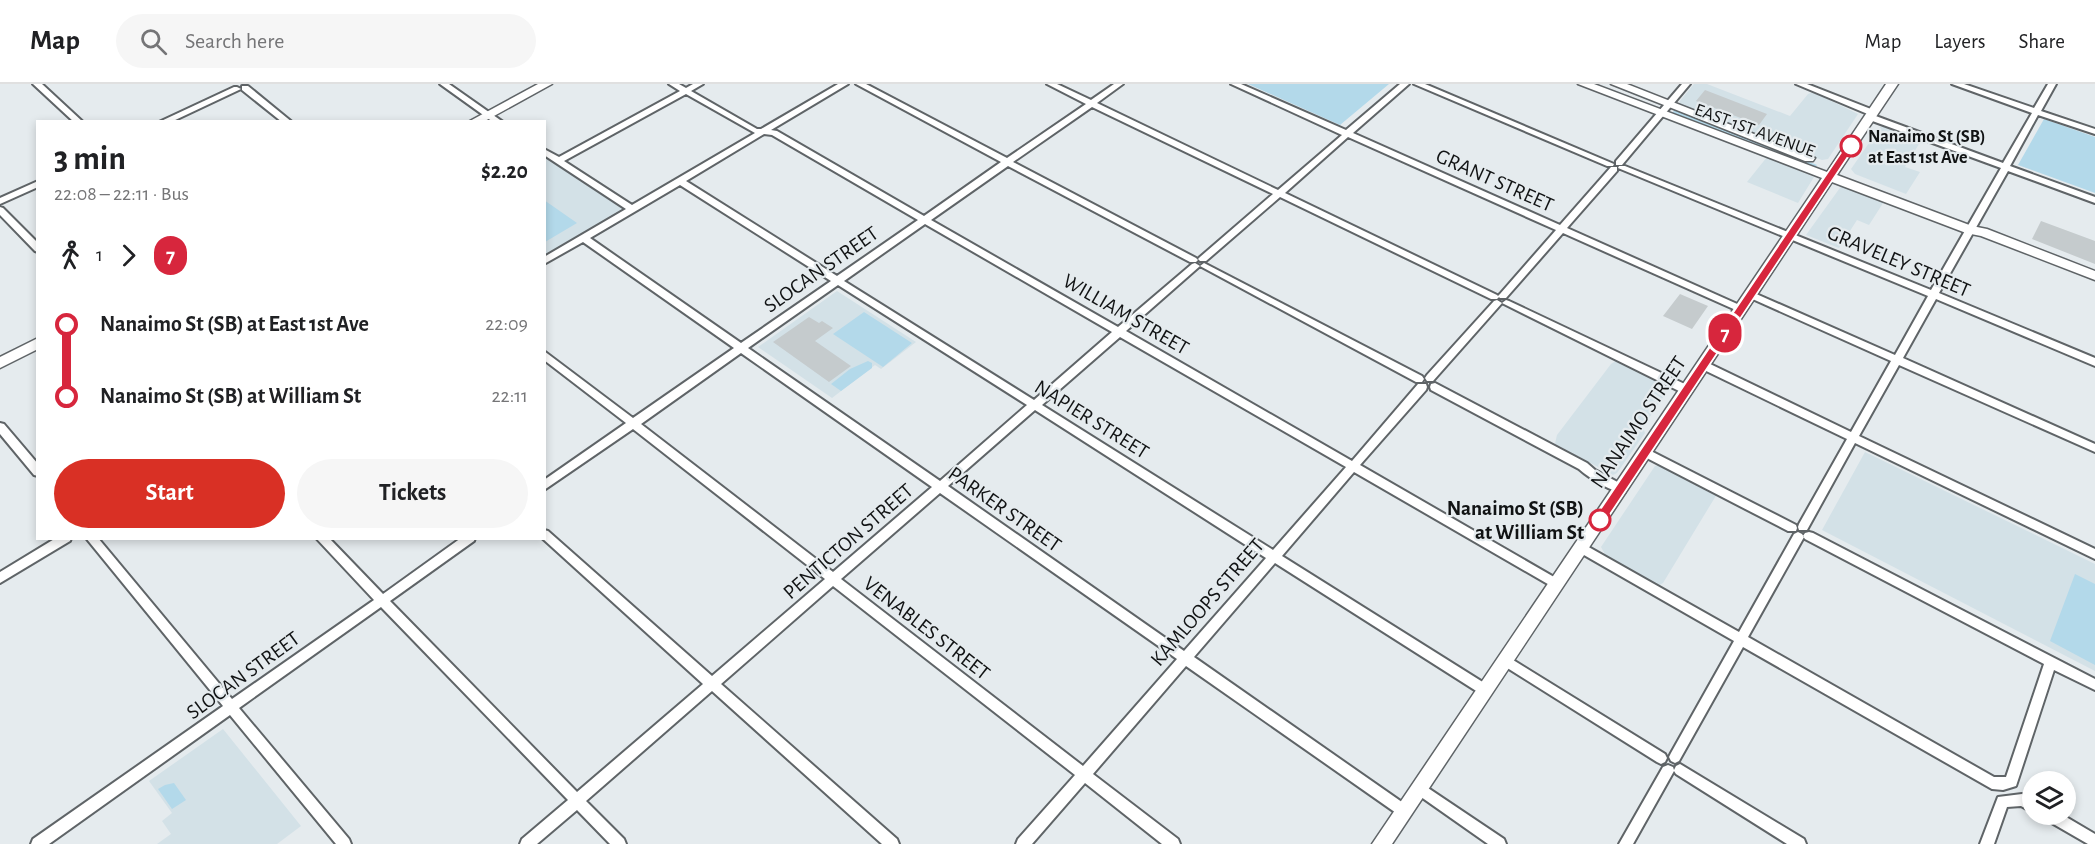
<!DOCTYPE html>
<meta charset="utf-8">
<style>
body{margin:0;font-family:"Alegreya Sans",sans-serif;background:#f6f6f6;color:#202124;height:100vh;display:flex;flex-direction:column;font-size:22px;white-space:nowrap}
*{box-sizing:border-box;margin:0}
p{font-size:20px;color:#757577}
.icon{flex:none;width:33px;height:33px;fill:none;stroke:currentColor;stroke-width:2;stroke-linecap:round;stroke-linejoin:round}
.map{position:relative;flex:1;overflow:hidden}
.sheet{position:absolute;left:36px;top:36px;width:510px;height:420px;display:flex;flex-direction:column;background:#fff;border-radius:0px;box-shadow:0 3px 9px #0003}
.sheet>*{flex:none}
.badge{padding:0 12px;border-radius:20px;font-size:21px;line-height:39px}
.fabs{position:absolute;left:2022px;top:687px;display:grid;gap:12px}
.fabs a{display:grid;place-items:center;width:54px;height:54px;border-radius:50%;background:#fff;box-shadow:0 3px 9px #0003;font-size:30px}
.map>.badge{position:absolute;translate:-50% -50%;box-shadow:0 0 0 3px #fff}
.legs{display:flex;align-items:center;gap:9px;height:66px;padding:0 18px;font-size:20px}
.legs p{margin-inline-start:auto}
.overview{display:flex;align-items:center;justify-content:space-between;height:102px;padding:0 18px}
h1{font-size:33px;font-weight:600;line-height:45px}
.action{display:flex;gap:12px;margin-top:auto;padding:12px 18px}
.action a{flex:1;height:69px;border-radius:36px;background:#d93025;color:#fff;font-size:24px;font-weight:600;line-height:69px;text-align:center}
.action a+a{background:#f6f6f6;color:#202124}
ul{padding:0 18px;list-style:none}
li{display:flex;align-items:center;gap:21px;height:72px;font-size:22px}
li i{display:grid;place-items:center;width:9px;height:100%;margin:0 8px;background:currentColor}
li i::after{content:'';width:15px;height:15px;margin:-8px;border:4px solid;border-radius:50%;background:#fff}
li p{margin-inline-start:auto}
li:first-child i{background:linear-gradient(#0000 50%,currentColor 0)}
li:last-child i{background:linear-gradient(currentColor 50%,#0000 0)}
header{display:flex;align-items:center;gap:36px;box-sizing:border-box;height:84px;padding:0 30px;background:#fff;border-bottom:2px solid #e0e0e0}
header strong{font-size:28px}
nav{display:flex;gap:33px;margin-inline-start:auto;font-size:21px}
.search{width:420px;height:54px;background:#f6f6f6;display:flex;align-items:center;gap:15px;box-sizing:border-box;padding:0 21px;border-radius:33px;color:#757577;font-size:22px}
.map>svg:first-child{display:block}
</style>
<header>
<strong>Map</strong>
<div class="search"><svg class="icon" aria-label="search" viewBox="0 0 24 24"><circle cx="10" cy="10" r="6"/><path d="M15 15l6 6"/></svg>Search here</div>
<nav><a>Map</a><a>Layers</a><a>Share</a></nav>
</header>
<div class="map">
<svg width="2095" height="760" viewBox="0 0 2095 760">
<rect width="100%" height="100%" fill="#e5ebee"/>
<path fill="#d3e1e7" d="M1694,0H1707L1790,32L1808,10L1813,8L1858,30L1828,75L1822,76L1683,23L1679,18Z
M1880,43H1890L1922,55L1905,83L1920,88L1906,110L1855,90L1851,85Z
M544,72L623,125L620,129L544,173Z
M1767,73L1814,93L1798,119L1747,98Z
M1842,101L1885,116L1869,141L1857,136L1839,164L1806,151Z
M837,207L916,258L881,285L875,281L832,314L758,263Z
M1617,276L1663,299L1668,306L1643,343L1645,349L1617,389L1613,391L1555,360L1557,351L1611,280Z
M1865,368L2095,480V587L1822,446Z
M1661,381L1717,410L1663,499L1658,502L1606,472L1601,463L1655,382Z
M223,645L301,742L277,760H157L171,750L162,737L172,729L149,697Z"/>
<path fill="#b3d9ea" d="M1248,0H1389L1340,41Z
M1675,26L1817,81L1815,83L1671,30Z
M2044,35L2095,53V109L2018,81Z
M544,116L577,139L545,158H544Z
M864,228L912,259L883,283L833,250Z
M868,277L872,279V284L841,307L831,300L850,285Z
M2075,490L2095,500V581L2050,557Z
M174,699L186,716L172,725L158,705L165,701Z"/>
<path fill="#c5cbcd" d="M1705,6L1767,30L1759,41L1696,17Z
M2041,137L2095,157V180L2032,155Z
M1680,210L1708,222L1692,245L1663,232Z
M809,233L819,239L822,237L833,244L815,257L851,282L829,298L773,258Z"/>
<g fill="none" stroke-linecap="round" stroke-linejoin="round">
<g stroke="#5f6467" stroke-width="4">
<path id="street" d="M33,0H42L83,38H74Z
M440,0H449L503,38H493Z
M669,0H679L686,4L693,0H703L691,7L757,45H761L838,0H848L771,46L777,47L924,132L1001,78L856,0H866L1007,74L1086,20L1047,0H1057L1091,16L1114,0H1123L1097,19L1278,106L1342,51L1231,0H1241L1346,46L1400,0H1409L1353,49L1560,141L1611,83H1617V87L1567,144L1744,223L1746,225L1744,227H1738L1563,149L1506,214H1500L1498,212L1500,210L1556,146L1348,53L1285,109L1497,211L1499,213L1497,215H1491L1280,113L1206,177H1200L1198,175L1200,173L1273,110L1092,23L1013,78L1196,174L1198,176L1196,178H1190L1008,82L931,136L1118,243L1192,180L1195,179L1200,182L1204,179L1422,292L1424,295L1422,298H1416L1200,182L1126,247L1352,377L1418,300H1426L1427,303L1426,306L1360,381L1561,497L1563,500L1561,503L1557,505L1553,503L1354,388L1282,472L1489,602L1491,606L1489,610L1485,611L1481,610L1275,479L1194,573L1409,723L1411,727L1409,731L1404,733L1399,731L1186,582L1093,690L1178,755L1180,760H1162L1085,699L1032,760H1016L1018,755L1075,691L833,502L721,600L897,755L899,760H882L712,607L586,717L624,755L626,760H610L577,726L537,760H520L522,755L568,716L381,523L239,624L349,755L351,760H336L230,631L49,760H31L33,755L223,622L86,454H98L232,615L374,516L316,454H329L383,510L461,454H475L474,457L390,517L577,708L703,600L542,454H544V446L548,447L712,592L825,495L633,345L544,406V396L626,339L544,276V267L633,334L734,264L583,158L544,180V173L626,125L544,71V65L559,73L680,7ZM686,10L755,49L632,121L564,77ZM764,50L772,51L918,136L837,192L686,97ZM680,101L831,197L741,259L590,154ZM925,140L1112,248L1034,316L844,197ZM838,201L1027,321L940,397L748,264ZM1120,253L1346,383L1273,466L1042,321ZM741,269L932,403L833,488L641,340ZM1035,326L1266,474L1184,567L948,402ZM940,409L1177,575L1083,682L841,495Z
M1414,0H1425L1614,80L1613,82H1607Z
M1682,0H1690L1622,81H1616V77Z
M1796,0H1807L1876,27L1877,29L1873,31L2003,79L2032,29L1952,0H1964L2034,24L2048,0H2056L2041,27L2095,45V50L2038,31L2010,82L2095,113V119L2008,87L1939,209L2095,274V282L1936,215L1903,274L2095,360V368L1899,281L1859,352L2095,465V475L1855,359L1807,446H1799L1798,443L1799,440L1847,355L1700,284L1698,281L1700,278H1706L1851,348L1891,277L1748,213L1746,211L1748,209H1754L1895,271L1928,212L1618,84L1619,82H1625L1931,206L2001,84L1867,35L1866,33L1870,31Z
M242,2H248L292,38H282L242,6Z
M234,3H237L241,5L171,38H159Z
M38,97V103L0,120V114Z
M0,123L3,124L38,159V168L35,167L0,131Z
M1497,216L1502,219L1506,216L1509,217L1691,303L1692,306L1687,310L1683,309L1502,219L1433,297H1427L1425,294L1427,291L1494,217Z
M1435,299L1587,379L1595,386L1625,402L1626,405L1625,408C1613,410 1588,393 1579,385L1431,306L1430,303L1431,300Z
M0,339L4,340L38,380V392L34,391L0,350Z
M1645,364L1796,441L1797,444L1796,447H1788L1641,371L1640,368L1641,365Z
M1798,448L1802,450L1804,453L1748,553L1994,693H2006L2044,580L1805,455L1803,452L1805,449L1809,448L1813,449L2095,595V606L2054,586L2016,702L2003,706L1992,705L1743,563L1679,677L1675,679L1671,677L1669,673L1671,669L1734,557L1577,467L1575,464L1577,461L1581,459L1585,461L1739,548L1794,450Z
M56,454H71L70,457L0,499V488Z
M1505,571L1665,670L1667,674L1665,678L1661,680L1657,678L1501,580L1499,576L1501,572Z
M1680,680L1804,755L1806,760H1787L1676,690L1674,687L1633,760H1619L1663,683L1668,681L1673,683L1674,686L1676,682Z
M1419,698L1504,755L1506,760H1488L1414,708L1413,704L1414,700Z
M2022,710L2032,715V728L2021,722L2007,723L1994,760H1980L1998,713Z
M2042,730H2061L2095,750V760H2088L2043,734Z"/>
</g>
<g stroke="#5f6467" stroke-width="3">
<path id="secondary" d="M538,0H552L483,38H468Z
M1578,0H1594L1827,88L1886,0H1898L1837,91L1972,142L1987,145L2095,187V196L1981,152L1966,149L1832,98L1392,760H1372L1822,94Z
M1611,0H1627L1815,74L1813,77H1805Z
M38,254V265L0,284V273Z"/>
</g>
<use href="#street" fill="#fff" fill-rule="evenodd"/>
<use href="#secondary" fill="#fff" fill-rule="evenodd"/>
</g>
<path fill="#d7263d" stroke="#fff" stroke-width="1.5" d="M1851,59L1855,62L1604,439H1596V432L1847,60Z"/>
<g fill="#fff" stroke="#d7263d" stroke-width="3">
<circle cx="1851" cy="62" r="10"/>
<circle cx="1600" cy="436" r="10"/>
</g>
<g text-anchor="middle" stroke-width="4.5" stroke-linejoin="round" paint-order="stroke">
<g font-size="18" fill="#111314" stroke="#e5ebee">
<text transform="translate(1755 46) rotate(20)" y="6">EAST 1ST AVENUE</text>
</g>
<g font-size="18" font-weight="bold" fill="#111314" stroke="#e5ebee" text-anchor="start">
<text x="1868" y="58">Nanaimo St (SB)<tspan x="1868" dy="21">at East 1st Ave</tspan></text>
</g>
<g font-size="21" fill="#111314" stroke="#e5ebee">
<text transform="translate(1495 96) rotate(24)" y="7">GRANT STREET</text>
<text transform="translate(1899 177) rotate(23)" y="7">GRAVELEY STREET</text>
<text transform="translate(821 185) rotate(-35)" y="7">SLOCAN STREET</text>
<text transform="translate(1126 230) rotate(30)" y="7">WILLIAM STREET</text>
<text transform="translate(1092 335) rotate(32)" y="7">NAPIER STREET</text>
<text transform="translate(1638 338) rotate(-56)" y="7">NANAIMO STREET</text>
<text transform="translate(1005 425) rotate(35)" y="7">PARKER STREET</text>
<text transform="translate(848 457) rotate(-41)" y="7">PENTICTON STREET</text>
<text transform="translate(1207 518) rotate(-49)" y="7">KAMLOOPS STREET</text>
<text transform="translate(927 544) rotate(38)" y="7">VENABLES STREET</text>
<text transform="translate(243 591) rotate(-36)" y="7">SLOCAN STREET</text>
</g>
<g font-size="21" font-weight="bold" fill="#111314" stroke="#e5ebee" text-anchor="end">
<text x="1584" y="431">Nanaimo St (SB)<tspan x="1584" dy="24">at William St</tspan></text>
</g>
</g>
</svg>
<div class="fabs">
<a><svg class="icon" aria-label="layers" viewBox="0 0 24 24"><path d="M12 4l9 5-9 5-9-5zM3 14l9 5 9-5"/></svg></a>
</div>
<b class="badge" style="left:1725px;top:249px;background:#d7263d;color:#fff">7</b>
<section class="sheet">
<div class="overview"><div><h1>3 min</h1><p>22:08 – 22:11 · Bus</p></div><b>$2.20</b></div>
<div class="legs"><svg class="icon" aria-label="walk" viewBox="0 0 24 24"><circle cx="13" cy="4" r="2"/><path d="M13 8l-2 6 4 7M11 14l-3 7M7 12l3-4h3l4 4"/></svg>1<svg class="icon" aria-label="forward" viewBox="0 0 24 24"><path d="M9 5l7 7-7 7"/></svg><b class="badge" style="background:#d7263d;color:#fff">7</b></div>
<ul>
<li><i style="color:#d7263d"></i><b>Nanaimo St (SB) at East 1st Ave</b><p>22:09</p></li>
<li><i style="color:#d7263d"></i><b>Nanaimo St (SB) at William St</b><p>22:11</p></li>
</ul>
<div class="action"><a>Start</a><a>Tickets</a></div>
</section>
</div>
